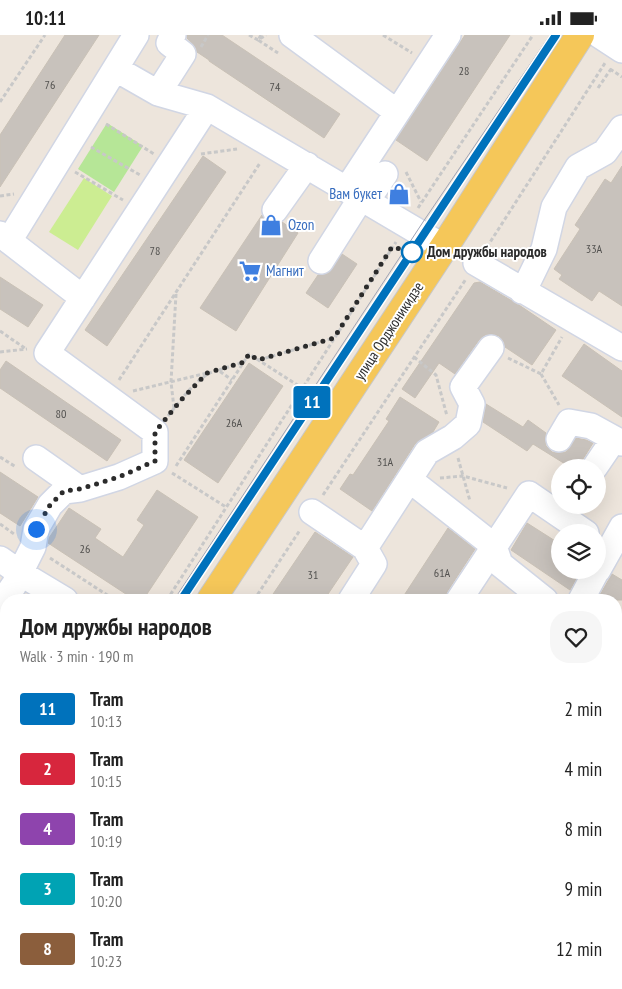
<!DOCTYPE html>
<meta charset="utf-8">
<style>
body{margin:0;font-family:"PT Sans Narrow",sans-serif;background:#f6f6f6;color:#222;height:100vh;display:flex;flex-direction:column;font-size:19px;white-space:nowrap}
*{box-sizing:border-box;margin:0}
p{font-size:16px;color:#767676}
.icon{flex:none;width:28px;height:28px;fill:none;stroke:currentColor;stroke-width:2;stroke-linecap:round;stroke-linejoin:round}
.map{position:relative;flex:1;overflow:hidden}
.drawer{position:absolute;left:0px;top:559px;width:622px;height:396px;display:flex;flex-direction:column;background:#fff;border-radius:20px 20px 0 0;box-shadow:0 5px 20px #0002}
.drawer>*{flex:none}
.badge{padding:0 10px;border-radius:4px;font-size:18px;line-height:32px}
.controls{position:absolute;left:551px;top:424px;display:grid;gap:10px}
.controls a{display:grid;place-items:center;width:55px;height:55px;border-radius:50%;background:#fff;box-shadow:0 5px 20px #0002;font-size:25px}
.you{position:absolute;width:25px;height:25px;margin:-12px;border:4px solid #fff;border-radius:50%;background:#1a73e8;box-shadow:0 0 0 8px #1a73e833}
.map>.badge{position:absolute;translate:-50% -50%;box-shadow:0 0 0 2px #fff}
.round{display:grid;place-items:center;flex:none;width:52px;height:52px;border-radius:20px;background:#f6f6f6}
.head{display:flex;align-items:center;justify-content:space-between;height:85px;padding:0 20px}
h1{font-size:24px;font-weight:700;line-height:38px}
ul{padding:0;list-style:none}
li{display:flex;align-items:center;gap:15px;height:60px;padding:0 20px}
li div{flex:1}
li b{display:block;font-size:19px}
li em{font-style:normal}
li .badge{min-width:55px;font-weight:700;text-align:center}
.status{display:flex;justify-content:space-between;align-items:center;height:35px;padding:0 25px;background:#fff;direction:ltr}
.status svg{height:14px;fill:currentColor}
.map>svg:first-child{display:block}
</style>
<div class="status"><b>10:11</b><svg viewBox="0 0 49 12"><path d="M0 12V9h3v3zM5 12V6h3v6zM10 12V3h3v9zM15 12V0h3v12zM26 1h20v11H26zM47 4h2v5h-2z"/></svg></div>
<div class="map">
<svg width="622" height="954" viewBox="0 0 622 954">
<rect width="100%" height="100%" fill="#ede5dc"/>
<path fill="#efe1cb" d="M616,847L622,851V936L616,954H391L395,949H616Z"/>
<path fill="#b6e697" d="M107,88L143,111L114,157L78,134Z"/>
<path fill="#cced92" d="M84,143L112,161L78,215L49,197Z"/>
<path fill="#c8c2bc" stroke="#c9c1b6" d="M65,0H99L0,152V100Z
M187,0H222L340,79L324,103L209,26V25L197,17L196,13L187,3Z
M465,0H510L427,126L396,105Z
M203,121L226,137L107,311L85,295Z
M622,131V271L599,256L592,266L559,244L562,240L554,234L580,194L575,190L605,144L611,148Z
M262,180L267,187L274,189L282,187L298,198L236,296L200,273Z
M342,219L357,229L328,273L306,258L318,240L328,238Z
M0,242L43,270L28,292L0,274Z
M480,247L519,270L556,295L532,330L505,312L504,307L499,301L492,299L485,300L479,305L455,339L439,328L415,363L402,354L474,248Z
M584,309L622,336V382L562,341Z
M6,326L121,405L107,426L0,353V335Z
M249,328L283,351L218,448L184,425Z
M400,362L439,387L433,397L415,409L372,476L340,454L350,439L353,440L389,386L386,384Z
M486,369L523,392L528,385L546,398L545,404L546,411L552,417L558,418L566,417L576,403L586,405L593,408L578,432H570L533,409L527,416L483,387Z
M0,437L38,462L20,491L0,478Z
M157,455L198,482L143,565H135L48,508L49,503L69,473L101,494L95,503L123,522L144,490L137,485Z
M527,488L560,509V535H581L570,555L511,515Z
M448,493L475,514L447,557L445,565H401Z
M315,497L353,522L324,565H269Z
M612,539L622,545V565H597Z"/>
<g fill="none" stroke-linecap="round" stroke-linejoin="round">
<g stroke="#d1d6e4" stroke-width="28">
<path id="minor" d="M292,0L397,77
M599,0L622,15
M116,34L158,58L207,72L444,212
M158,58L183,19L169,8L173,0
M347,154L448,0
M366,167L385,139
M275,175L307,130
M0,199L83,263
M9,206L136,0
M321,226L361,163
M476,228L622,313
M522,256L527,249L544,214L554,172L578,132L605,117L622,93
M559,404L569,387L591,391L622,408
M36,423L80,454L119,442L155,426V397L47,318L207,72
M595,432L614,404
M410,445L494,511L500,529L545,565
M312,477L365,513
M0,524L20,538L65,565
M598,535L622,492
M351,565L374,529L365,513L427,417L453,402L468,389L472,369L463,352L491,313
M459,565L529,459L586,498
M581,565L597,535
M0,570L14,550L33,512L36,494L50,470L64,456L80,454
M616,613L622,617
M0,650L2,651L0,655
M616,728L622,716
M616,829L622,830
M616,915L619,916L616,932
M164,949L167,954
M317,949L325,954
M142,954L146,949
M375,954L378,949
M442,954L444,949
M604,954L607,949"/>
</g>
<g stroke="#c8c8c8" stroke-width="30">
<path id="major" d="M211,565L452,200L580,0
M0,887L6,877"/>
</g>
<path stroke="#c8c8c8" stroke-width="3" stroke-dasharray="4 2.5" stroke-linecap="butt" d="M249,0L258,5L266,0
M261,0L258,5L278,18
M383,0L412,18
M201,12L208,0
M610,34L622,42
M598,53L611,34
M0,67L45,0
M106,89L154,119
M91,112L140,140
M201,119L237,114
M75,137L123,165
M406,137L421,167
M0,161L14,159
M418,173L533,0
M487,212L605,28
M0,296L26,314
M0,317L27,314
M414,322L436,340L447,381
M508,323L541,339L562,302
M259,325L334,303
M219,335L244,327
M541,339L559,370
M119,345L260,128
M133,356L207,338
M174,373L171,347L176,259
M168,381C180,366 199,339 218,335L232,345
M0,422L16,432
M458,423L470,466
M176,431L249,319L302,353
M172,438L226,472
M440,443L463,441L507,453
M323,460L466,244
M0,489L14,499
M50,523L115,565
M167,565L396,207
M254,565L300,495
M616,672L622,668
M0,817L6,808
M0,949L6,939"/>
<use href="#minor" stroke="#fff" stroke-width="25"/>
<use href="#major" stroke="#f5c759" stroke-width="28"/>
<path stroke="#9ea3b6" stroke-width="1" d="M174,565L425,184L550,0
M0,838L6,829"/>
</g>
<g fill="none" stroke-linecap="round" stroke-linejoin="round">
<g stroke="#fff" stroke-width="11">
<path id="line" d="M181,565L556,0"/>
</g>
<use href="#line" stroke="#0072bc" stroke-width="8"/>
<path stroke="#2b2b2b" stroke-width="5" stroke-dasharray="0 9" d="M36,494L50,470L64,456L80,454L119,442L155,426V397L181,365L207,338L244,327L249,319L258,325L334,303L392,212L412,217"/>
</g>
<defs>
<g id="shop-bare" transform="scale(1.725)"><path d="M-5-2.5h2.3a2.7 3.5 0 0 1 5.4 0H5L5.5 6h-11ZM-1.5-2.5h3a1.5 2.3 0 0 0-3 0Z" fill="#3f7fe0" stroke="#fff" stroke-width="2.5" paint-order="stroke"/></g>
<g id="supermarket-bare" transform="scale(1.725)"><path d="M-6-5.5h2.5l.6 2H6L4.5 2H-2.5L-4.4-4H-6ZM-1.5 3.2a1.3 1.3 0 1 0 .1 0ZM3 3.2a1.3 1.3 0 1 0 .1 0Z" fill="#3f7fe0" stroke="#fff" stroke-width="2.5" paint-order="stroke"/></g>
</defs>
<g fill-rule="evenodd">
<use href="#shop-bare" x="399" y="159"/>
<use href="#shop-bare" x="271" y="190"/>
<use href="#supermarket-bare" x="250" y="236"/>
</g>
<circle fill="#fff" stroke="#0072bc" stroke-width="2.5" cx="412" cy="217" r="10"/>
<g text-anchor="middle" stroke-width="4" stroke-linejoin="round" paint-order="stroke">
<g font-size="12" fill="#52514f">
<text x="464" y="40">28</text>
<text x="50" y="54">76</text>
<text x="275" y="56">74</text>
<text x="594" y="218">33А</text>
<text x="155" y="220">78</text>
<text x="61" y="383">80</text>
<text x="234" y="392">26А</text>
<text x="385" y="431">31А</text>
<text x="85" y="518">26</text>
<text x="442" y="542">61А</text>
<text x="313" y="544">31</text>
</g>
<g font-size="15" fill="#366cbe" stroke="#fff" text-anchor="start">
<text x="382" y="164" text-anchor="end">Вам букет</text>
<text x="288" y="195">Ozon</text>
<text x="266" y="241">Магнит</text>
</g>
<g font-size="15" font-weight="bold" fill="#2b2b2b" stroke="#fff" text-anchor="start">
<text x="427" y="222">Дом дружбы народов</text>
</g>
<g font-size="15" fill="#2b2b2b" stroke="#fff">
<text transform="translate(389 296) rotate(-57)" y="5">улица Орджоникидзе</text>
</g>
</g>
</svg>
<div class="controls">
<a><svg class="icon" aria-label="locate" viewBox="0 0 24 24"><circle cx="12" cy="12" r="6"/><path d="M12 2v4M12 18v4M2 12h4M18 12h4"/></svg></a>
<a><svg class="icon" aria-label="layers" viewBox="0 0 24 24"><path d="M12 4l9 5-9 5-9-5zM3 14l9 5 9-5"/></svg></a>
</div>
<div class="you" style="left:36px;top:494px"></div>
<b class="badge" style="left:312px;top:367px;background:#0072bc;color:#fff">11</b>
<section class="drawer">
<div class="head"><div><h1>Дом дружбы народов</h1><p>Walk · 3 min · 190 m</p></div><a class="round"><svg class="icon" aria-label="heart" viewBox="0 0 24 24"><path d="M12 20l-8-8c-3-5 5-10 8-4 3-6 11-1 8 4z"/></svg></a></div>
<ul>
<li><span class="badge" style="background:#0072bc;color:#fff">11</span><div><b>Tram</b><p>10:13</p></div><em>2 min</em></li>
<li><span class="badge" style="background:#d7263d;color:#fff">2</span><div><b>Tram</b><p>10:15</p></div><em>4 min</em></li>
<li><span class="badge" style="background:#8e44ad;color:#fff">4</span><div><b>Tram</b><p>10:19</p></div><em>8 min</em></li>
<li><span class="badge" style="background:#00a3b4;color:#fff">3</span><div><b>Tram</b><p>10:20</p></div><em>9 min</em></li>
<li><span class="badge" style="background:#8b5e3c;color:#fff">8</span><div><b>Tram</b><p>10:23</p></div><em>12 min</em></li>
</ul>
</section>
</div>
